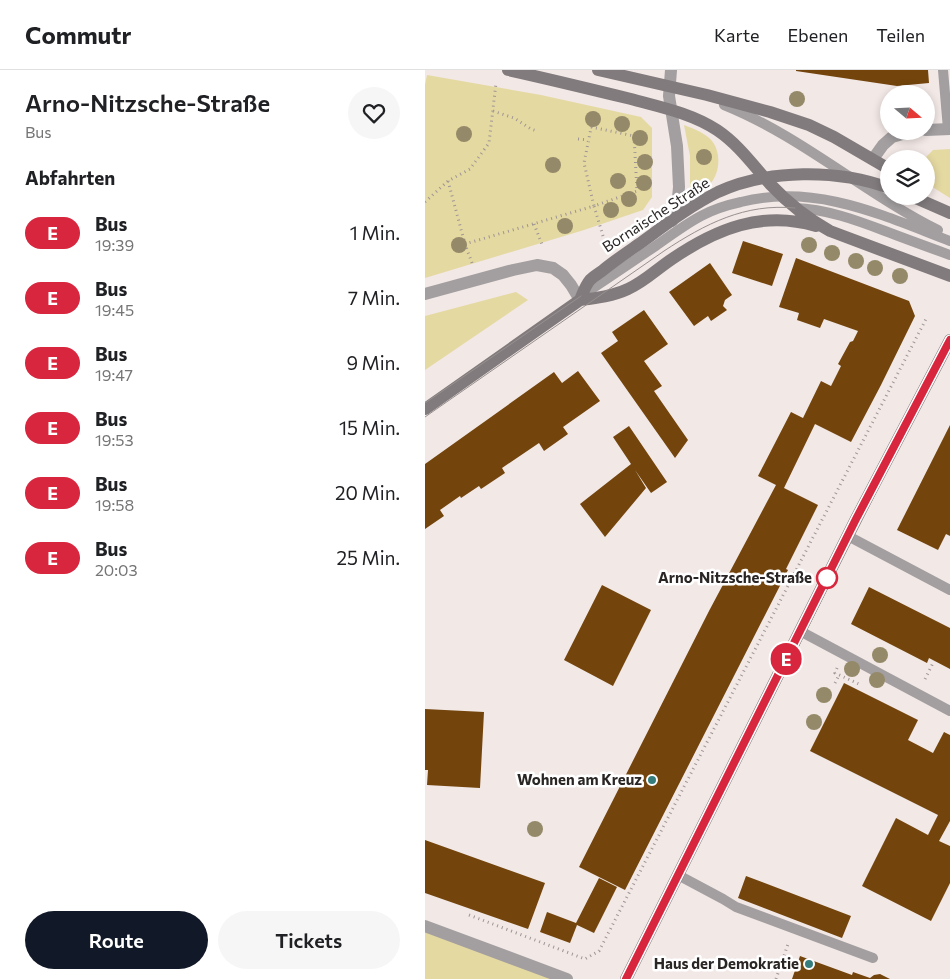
<!DOCTYPE html>
<html lang="de">
<meta charset="utf-8">
<style>
body{margin:0;font-family:Commissioner,sans-serif;background:#f6f6f6;color:#202124;height:100vh;display:flex;flex-direction:column;font-size:19px;white-space:nowrap}
*{box-sizing:border-box;margin:0}
p{font-size:16px;color:#757577}
.icon{flex:none;width:28px;height:28px;fill:none;stroke:currentColor;stroke-width:2;stroke-linecap:round;stroke-linejoin:round}
.map{position:relative;flex:1;overflow:hidden}
.sheet{display:flex;flex-direction:column;background:#fff;width:425px}
.sheet>*{flex:none}
.badge{padding:0 10px;border-radius:16px;font-size:18px;line-height:32px}
.needle{width:32px;rotate:109deg}
.tools{position:absolute;left:455px;top:15px;display:grid;gap:10px}
.tools a{display:grid;place-items:center;width:55px;height:55px;border-radius:50%;background:#fff;box-shadow:0 2px 8px #0003;font-size:25px}
.map>.badge{position:absolute;translate:-50% -50%;box-shadow:0 0 0 2px #fff}
h2{padding:0 25px;font-size:19px;line-height:45px}
.round{display:grid;place-items:center;flex:none;width:52px;height:52px;border-radius:26px;background:#f6f6f6}
.head{display:flex;align-items:center;justify-content:space-between;height:85px;padding:0 25px}
h1{font-size:24px;font-weight:600;line-height:38px}
.primary-button{display:flex;gap:10px;margin-top:auto;padding:10px 25px}
.primary-button a{flex:1;height:58px;border-radius:30px;background:#111827;color:#fff;font-size:20px;font-weight:600;line-height:58px;text-align:center}
.primary-button a+a{background:#f6f6f6;color:#202124}
ul{padding:0;list-style:none}
li{display:flex;align-items:center;gap:15px;height:65px;padding:0 25px}
li div{flex:1}
li b{display:block;font-size:19px}
li em{font-style:normal}
li .badge{min-width:55px;font-weight:700;text-align:center}
header{display:flex;align-items:center;gap:30px;box-sizing:border-box;height:70px;padding:0 25px;background:#fff;border-bottom:1px solid #e0e0e0}
header strong{font-size:24px}
nav{display:flex;gap:28px;margin-inline-start:auto;font-size:18px}
main{display:flex;flex:1;min-height:0}
.map>svg:first-child{display:block}
</style>
<header>
<strong>Commutr</strong>
<nav><a>Karte</a><a>Ebenen</a><a>Teilen</a></nav>
</header>
<main>
<section class="sheet">
<div class="head"><div><h1>Arno-Nitzsche-Straße</h1><p>Bus</p></div><a class="round"><svg class="icon" aria-label="heart" viewBox="0 0 24 24"><path d="M12 20l-8-8c-3-5 5-10 8-4 3-6 11-1 8 4z"/></svg></a></div>
<h2>Abfahrten</h2>
<ul>
<li><span class="badge" style="background:#d7263d;color:#fff">E</span><div><b>Bus</b><p>19:39</p></div><em>1 Min.</em></li>
<li><span class="badge" style="background:#d7263d;color:#fff">E</span><div><b>Bus</b><p>19:45</p></div><em>7 Min.</em></li>
<li><span class="badge" style="background:#d7263d;color:#fff">E</span><div><b>Bus</b><p>19:47</p></div><em>9 Min.</em></li>
<li><span class="badge" style="background:#d7263d;color:#fff">E</span><div><b>Bus</b><p>19:53</p></div><em>15 Min.</em></li>
<li><span class="badge" style="background:#d7263d;color:#fff">E</span><div><b>Bus</b><p>19:58</p></div><em>20 Min.</em></li>
<li><span class="badge" style="background:#d7263d;color:#fff">E</span><div><b>Bus</b><p>20:03</p></div><em>25 Min.</em></li>
</ul>
<div class="primary-button"><a>Route</a><a>Tickets</a></div>
</section>
<div class="map">
<svg width="525" height="909" viewBox="0 0 525 909">
<rect width="100%" height="100%" fill="#f2e8e6"/>
<path fill="#e5d9a2" d="M2,5L116,25L216,47L227,58V127L218,140L159,160L0,208V15Z
M259,55C267,58 277,62 283,67C297,78 296,102 285,114C279,119 271,123 265,127V86Z
M525,79V128L501,113V89H499L508,80Z
M91,222L103,230L0,300V246Z
M0,856L142,909H0Z"/>
<path fill="#73450c" d="M371,0H503L504,13L472,16L371,1Z
M318,171L358,184L347,216L307,203Z
M371,188L484,231L490,246L456,315L426,372L390,354L359,418L393,435L361,499L363,500L200,820L154,797L284,541L351,415L333,406L366,342L378,348L396,311L406,316L416,296L413,294L425,272L428,271L433,261L399,249L395,258L372,250L374,243L354,237Z
M285,193L307,225L300,230L298,236L302,240L286,251L283,246L269,256L244,222Z
M219,240L243,274L219,291L237,316L229,321L263,370L250,388L176,283L193,271L187,262Z
M153,301L175,331L138,357L143,364L119,381L114,373L77,398L80,403L56,419L54,416L36,428L35,426L15,440L19,446L0,459V394L129,302L137,313Z
M525,355V466L521,464L513,480L472,460Z
M204,356L242,412L226,423L210,400L221,418L180,467L155,434L206,394L188,367Z
M177,515L226,540L188,616L139,590Z
M444,517L525,558V599L504,588L502,593L426,554Z
M419,613L493,650L483,670L508,683L519,662L525,665V751L514,771L525,776V813L506,851L437,816L471,748L503,765L513,745L385,681Z
M0,639L59,642L55,718L2,715L3,700H0Z
M0,770L120,813L103,859L0,823Z
M321,806L426,846L417,868L313,828Z
M174,808L192,817L169,863L152,855L145,873L115,862L122,842L151,853Z
M375,886L427,905L428,902L445,908L449,905L455,904L465,909H367Z"/>
<g fill="none" stroke-linecap="round" stroke-linejoin="round">
<path stroke="#9d9594" stroke-width="3" stroke-dasharray="1 4" stroke-linecap="butt" d="M68,41L89,48L106,59L112,61
M166,57L209,66L212,121L169,136L159,93L170,38
M153,69L163,70
M23,111L40,174
M0,132L23,111L45,99L64,73L71,13
M109,154L118,177
M47,193L40,174L169,136L181,176
M412,598L410,603L436,615
M500,609L509,591
M410,613L414,605
M44,845L160,889L174,881L501,249
M351,909L363,874"/>
<path stroke="#a39fa0" stroke-width="10" d="M518,0L523,59
M299,35C376,66 439,123 513,160
M370,138C401,139 431,150 460,161C481,169 503,177 525,185
M156,226C182,209 207,192 232,175C246,165 261,154 276,146C289,139 302,135 316,132C390,113 457,145 525,171
M423,466L525,520
M375,561L525,641
M253,805L298,829L311,837L448,888"/>
<path stroke="#a39fa0" stroke-width="12" d="M246,0L244,26L252,76L254,117L252,138L247,151
M501,60L525,59
M448,89L458,75L467,67L488,61
M0,224L88,200L112,195L128,198L138,205L146,215L155,230"/>
<path stroke="#a39fa0" stroke-width="12" d="M0,856L142,909"/>
<path stroke="#817b7d" stroke-width="12" d="M83,0C124,9 165,19 206,29C235,37 266,43 292,60C313,74 328,95 345,114C363,133 383,149 405,161L525,206
M173,0L282,25L345,42L384,55L409,67L464,99
M486,126L525,143
M155,230C158,223 160,216 165,210C169,206 173,204 177,201C189,191 201,183 214,174C239,156 265,136 293,122C343,99 413,99 464,118
M0,339L155,230C171,228 188,226 203,219C219,212 232,199 247,189C291,159 337,140 391,156
M201,909L431,449L525,270"/>
<path stroke="#97908f" stroke-width="1" d="M0,333L156,226
M0,347L239,181C280,154 320,133 370,138
M206,909L500,325L525,279"/>
</g>
<g fill="#948968">
<circle cx="372" cy="29" r="8"/>
<circle cx="168" cy="49" r="8"/>
<circle cx="197" cy="54" r="8"/>
<circle cx="39" cy="64" r="8"/>
<circle cx="215" cy="68" r="8"/>
<circle cx="279" cy="87" r="8"/>
<circle cx="220" cy="92" r="8"/>
<circle cx="128" cy="95" r="8"/>
<circle cx="193" cy="111" r="8"/>
<circle cx="219" cy="113" r="8"/>
<circle cx="204" cy="129" r="8"/>
<circle cx="186" cy="140" r="8"/>
<circle cx="140" cy="156" r="8"/>
<circle cx="34" cy="175" r="8"/>
<circle cx="384" cy="175" r="8"/>
<circle cx="407" cy="183" r="8"/>
<circle cx="431" cy="191" r="8"/>
<circle cx="450" cy="198" r="8"/>
<circle cx="475" cy="206" r="8"/>
<circle cx="455" cy="585" r="8"/>
<circle cx="427" cy="599" r="8"/>
<circle cx="452" cy="610" r="8"/>
<circle cx="399" cy="625" r="8"/>
<circle cx="389" cy="652" r="8"/>
<circle cx="110" cy="759" r="8"/>
</g>
<g fill="none" stroke-linecap="round" stroke-linejoin="round">
<g stroke="#fff" stroke-width="11">
<path id="line" d="M201,909L431,449L525,270"/>
</g>
<use href="#line" stroke="#d7263d" stroke-width="8"/>
</g>
<circle fill="#fff" stroke="#d7263d" stroke-width="2.5" cx="402" cy="508" r="10"/>
<g fill="#347d7c" stroke="#fff" stroke-width="2">
<circle cx="227" cy="710" r="5"/>
<circle cx="384" cy="894" r="5"/>
</g>
<g text-anchor="middle" stroke-width="5" stroke-linejoin="round" paint-order="stroke">
<g font-size="15" fill="#2a2625" stroke="#fff">
<text transform="translate(231 145) rotate(-33)" y="5">Bornaische Straße</text>
</g>
<g font-size="15" font-weight="bold" fill="#2a2625" stroke="#fff" text-anchor="end">
<text x="387" y="513">Arno-Nitzsche-Straße</text>
</g>
<g font-size="15" font-weight="bold" fill="#2a2625" stroke="#fff" text-anchor="end">
<text x="217" y="715">Wohnen am Kreuz</text>
<text x="374" y="899">Haus der Demokratie</text>
</g>
</g>
</svg>
<div class="tools">
<a><svg class="needle" viewBox="-14 -14 28 28"><path d="M0-13l5 13h-10z" fill="#e53935"/><path d="M0 13l5-13h-10z" fill="#757577"/></svg></a>
<a><svg class="icon" aria-label="layers" viewBox="0 0 24 24"><path d="M12 4l9 5-9 5-9-5zM3 14l9 5 9-5"/></svg></a>
</div>
<b class="badge" style="left:361px;top:589px;background:#d7263d;color:#fff">E</b>
</div>
</main>
